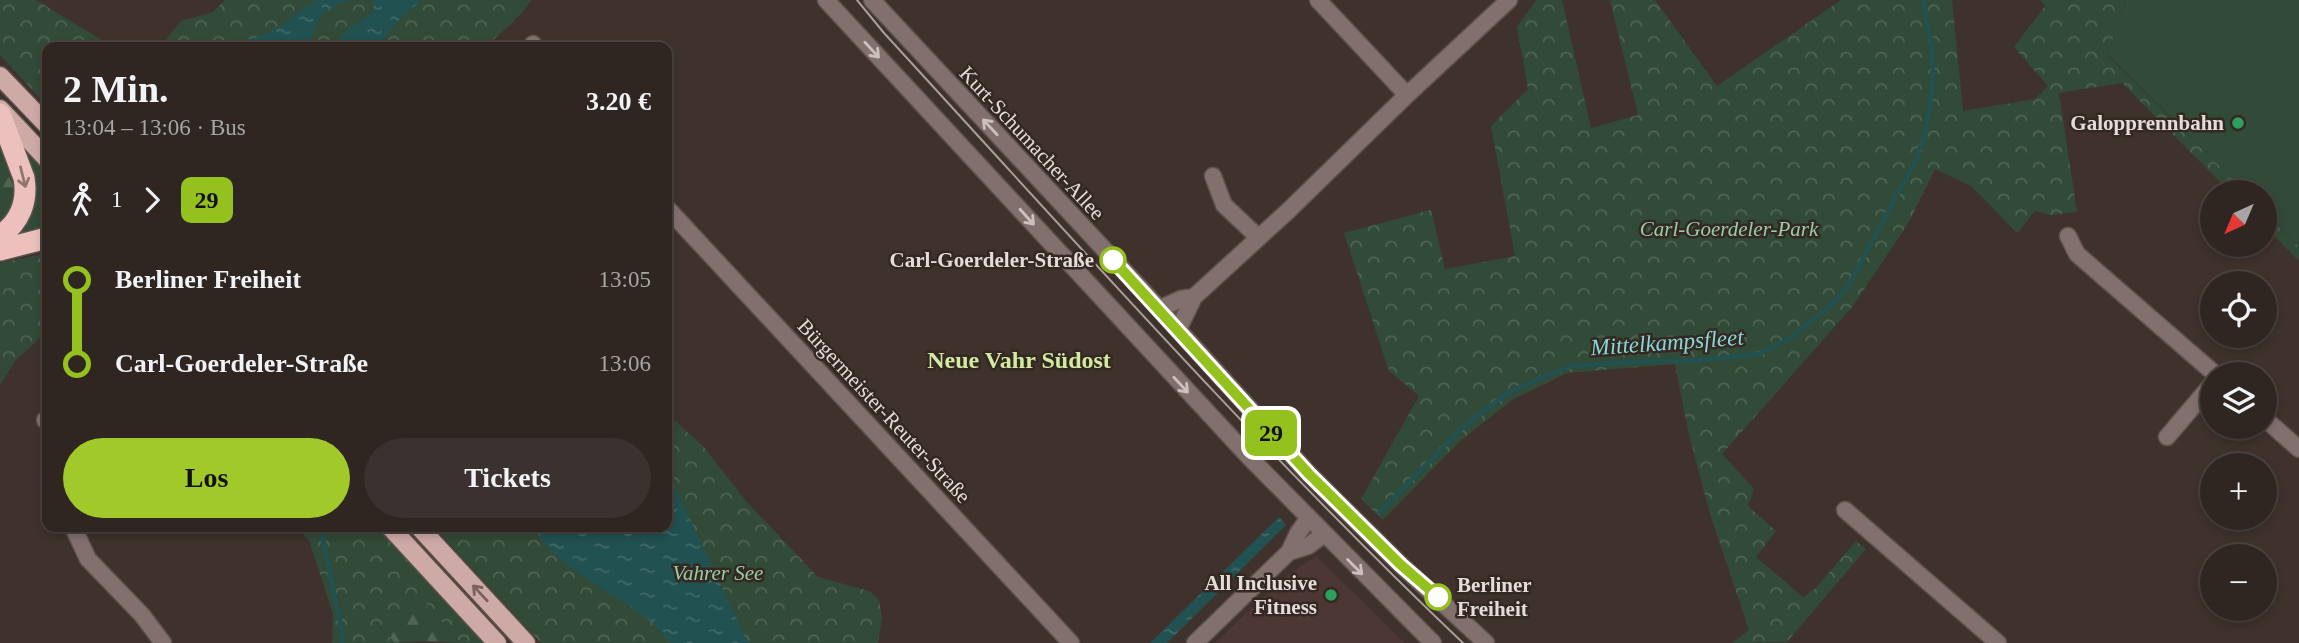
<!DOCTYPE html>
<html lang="de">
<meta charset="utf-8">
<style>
body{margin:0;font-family:Georgia,serif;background:#3b322f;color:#f1f3f6;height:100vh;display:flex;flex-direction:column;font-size:26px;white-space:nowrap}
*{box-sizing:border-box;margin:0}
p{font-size:23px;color:#a7a5a5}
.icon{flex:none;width:38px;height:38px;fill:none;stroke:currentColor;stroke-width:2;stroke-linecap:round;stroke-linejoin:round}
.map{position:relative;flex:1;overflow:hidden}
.panel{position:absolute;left:42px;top:42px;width:630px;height:490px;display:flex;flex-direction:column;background:#2f2622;border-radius:14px;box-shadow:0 4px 10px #0003,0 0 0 2px #4a4340}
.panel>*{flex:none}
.badge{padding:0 14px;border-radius:10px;font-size:24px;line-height:46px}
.needle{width:46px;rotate:224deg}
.tools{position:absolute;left:2200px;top:180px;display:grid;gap:14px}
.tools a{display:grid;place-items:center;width:77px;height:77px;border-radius:50%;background:#2f2622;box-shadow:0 4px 10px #0003,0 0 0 2px #4a4340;font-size:35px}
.map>.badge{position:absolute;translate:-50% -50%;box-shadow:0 0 0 4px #fff}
.legs{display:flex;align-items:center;gap:10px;height:77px;padding:0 21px;font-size:23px}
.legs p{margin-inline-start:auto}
.overview{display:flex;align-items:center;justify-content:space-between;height:119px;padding:0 21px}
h1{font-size:38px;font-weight:600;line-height:52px}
.primary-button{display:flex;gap:14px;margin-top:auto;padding:14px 21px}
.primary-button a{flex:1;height:80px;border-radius:42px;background:#a1c92a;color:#111;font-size:28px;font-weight:600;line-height:80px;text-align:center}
.primary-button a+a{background:#3b322f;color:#f1f3f6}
ul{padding:0 21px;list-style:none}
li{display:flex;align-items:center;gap:24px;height:84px;font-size:26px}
li i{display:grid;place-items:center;width:10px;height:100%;margin:0 9px;background:currentColor}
li i::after{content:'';width:18px;height:18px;margin:-9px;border:5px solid;border-radius:50%;background:#2f2622}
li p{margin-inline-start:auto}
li:first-child i{background:linear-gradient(#0000 50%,currentColor 0)}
li:last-child i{background:linear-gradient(currentColor 50%,#0000 0)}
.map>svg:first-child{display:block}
</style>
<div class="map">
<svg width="2299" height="643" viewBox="0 0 2299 643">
<defs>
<pattern id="forest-firs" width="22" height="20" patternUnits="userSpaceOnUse" patternTransform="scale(1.75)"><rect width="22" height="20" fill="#324a38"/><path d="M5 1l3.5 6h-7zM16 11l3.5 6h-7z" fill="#506454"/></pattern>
<pattern id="park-crowns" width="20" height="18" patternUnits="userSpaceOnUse" patternTransform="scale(1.75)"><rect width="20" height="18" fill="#324a38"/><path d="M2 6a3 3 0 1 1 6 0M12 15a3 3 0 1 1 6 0" fill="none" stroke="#506454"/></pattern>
<pattern id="water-ripples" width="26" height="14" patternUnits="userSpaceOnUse" patternTransform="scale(1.75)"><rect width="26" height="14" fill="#225151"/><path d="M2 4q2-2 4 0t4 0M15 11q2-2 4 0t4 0" fill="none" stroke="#426969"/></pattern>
</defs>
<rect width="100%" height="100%" fill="#3f322d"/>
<path fill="#4c3735" d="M1316,556L1405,643H1215L1284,578Z"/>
<path fill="#324a38" d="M2125,0H2299V247L2265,211L2264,192H2246L2107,54L2126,3Z
M14,136L47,171V234L9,241C50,207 32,176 14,136Z"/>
<path fill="url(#forest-firs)" d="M0,138L23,184L0,230Z
M409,600L423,601L461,643L426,641L395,643L380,627Z"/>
<path fill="url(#park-crowns)" d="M0,0H36L113,47H47V106L0,55Z
M225,0H531L523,12L486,47H160L181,21L213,12Z
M1536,0H1562L1591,128L1638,115L1610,0H1655L1717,86L1841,0H1952L1963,111L2035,99L2048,86L2014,47L2045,6L2040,0H2125L2126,2L2107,55L2246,192H2230L2122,83L2059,93L2077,212L2050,215L2035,211L2017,233L1971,186L1935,169L1909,222L1853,306L1722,454L1754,489L1748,506L1776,531L1756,557L1803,597L1815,589L1856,541L1866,549L1787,642L1732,643L1749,630L1709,511L1688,430L1675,364L1567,373L1512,400L1460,441L1383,520L1361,499L1419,396L1389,371L1344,233L1431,210L1445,269L1515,256L1491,126L1528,89L1517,27Z
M2264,211L2299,247V261L2265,227Z
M47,253V331L15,361L0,385V263Z
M667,414L703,446L746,501L818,577L869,591L879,600L882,617L878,643H541L434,527H667Z
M296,527H377L484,643H461L423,601L410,600L380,627L395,643H332L333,614L309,540Z"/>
<path fill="url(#water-ripples)" d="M317,0H351C327,7 313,18 311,44L315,47H229C239,40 250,40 261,36C282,28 297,10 317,0Z
M370,0H422L399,20L377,47H334L348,29L372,13L374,5Z
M667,479L675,487L748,643H671C663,635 656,626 648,619C612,592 556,567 533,527H667Z
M1279,517L1286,525L1167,643H1150Z"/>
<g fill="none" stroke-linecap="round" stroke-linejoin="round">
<path stroke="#225151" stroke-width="4.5" d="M1380,512L1461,429L1506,394L1538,379L1571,366L1651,361H1691L1759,354L1790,338L1836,301L1851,281L1883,221L1916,160L1926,130L1933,82L1932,48L1923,0
M320,527L343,635L342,643"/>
<g stroke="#5d514c" stroke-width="19">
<path id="minor" d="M826,0L1249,457L1433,643
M872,0L1143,291L1309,474L1401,565L1486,643
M1318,0L1407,95
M533,44L534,47
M1213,176L1224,205L1258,237
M667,208L1071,643
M2068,236L2077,254L2215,374
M1159,309L1181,299L1194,297
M1178,330L1194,297L1289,210L1407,95L1509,0
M2264,418L2299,449
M45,420L47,422
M2167,437L2212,384
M1845,510L1998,643
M73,527L88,559L142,615L163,643
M1289,552L1308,546L1323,535
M1195,643L1289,552L1298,533L1308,519"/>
</g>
<g stroke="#5d514c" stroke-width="21">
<path id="major" d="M0,76L47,125
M0,109L47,159
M390,527L497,643
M419,527L526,643"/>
</g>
<g stroke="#5d514c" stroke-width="24">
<path id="highway" d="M0,114L24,178C28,201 20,222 0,236
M0,250L47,238"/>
</g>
<use href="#minor" stroke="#82706f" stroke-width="16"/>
<use href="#major" stroke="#ceaaa7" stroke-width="18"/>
<use href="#highway" stroke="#ecc1bd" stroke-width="21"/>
<path stroke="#a89e9a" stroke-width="2" d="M857,0L884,33C1074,240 1260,450 1463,643"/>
</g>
<defs><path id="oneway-shaft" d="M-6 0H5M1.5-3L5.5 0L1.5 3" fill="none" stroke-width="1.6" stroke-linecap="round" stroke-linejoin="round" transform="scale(1.75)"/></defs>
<g stroke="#ccc1be">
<use href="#oneway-shaft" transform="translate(872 50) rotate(47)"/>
<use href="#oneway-shaft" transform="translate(990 127) rotate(-133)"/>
<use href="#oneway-shaft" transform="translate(1027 217) rotate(48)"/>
<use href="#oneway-shaft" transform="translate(1181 385) rotate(47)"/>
<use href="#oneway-shaft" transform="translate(1355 567) rotate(45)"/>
</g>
<use stroke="#907470" href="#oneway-shaft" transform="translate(23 177) rotate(76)"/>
<use stroke="#79625e" href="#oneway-shaft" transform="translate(480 593) rotate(-133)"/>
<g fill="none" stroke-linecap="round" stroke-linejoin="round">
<g stroke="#fff" stroke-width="16">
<path id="line-1" d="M1113,260L1309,474L1401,565L1438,597"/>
</g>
<use href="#line-1" stroke="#95c11f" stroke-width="10"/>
</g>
<g fill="#2e9e5b" stroke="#342823" stroke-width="2.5">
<circle cx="2238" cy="123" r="7"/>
<circle cx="1331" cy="595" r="7"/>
</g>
<g fill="#fff" stroke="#95c11f" stroke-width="3.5">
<circle cx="1113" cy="260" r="12"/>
<circle cx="1438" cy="597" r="12"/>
</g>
<g text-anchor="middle" stroke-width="5" stroke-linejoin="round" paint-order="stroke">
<g font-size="21" font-weight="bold" fill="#e5dcd9" stroke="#342823" text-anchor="end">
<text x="2224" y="130">Galopprennbahn</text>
<text x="1317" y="590">All Inclusive<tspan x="1317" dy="24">Fitness</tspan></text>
</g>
<g font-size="21" fill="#e5dcd9" stroke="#342823">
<text transform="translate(1032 143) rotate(47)" y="7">Kurt-Schumacher-Allee</text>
<text transform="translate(884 411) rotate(47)" y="7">Bürgermeister-Reuter-Straße</text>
</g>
<g font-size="21" font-style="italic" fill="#98cea5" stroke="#342823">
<text x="1729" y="236">Carl-Goerdeler-Park</text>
<text x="718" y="580">Vahrer See</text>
</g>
<g font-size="21" font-weight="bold" fill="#e5dcd9" stroke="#342823" text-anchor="end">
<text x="1094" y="267">Carl-Goerdeler-Straße</text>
<text x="1457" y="592" text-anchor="start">Berliner<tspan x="1457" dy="24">Freiheit</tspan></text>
</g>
<g font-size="23" font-style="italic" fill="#87d9d9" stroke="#342823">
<text transform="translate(1667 342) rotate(-4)" y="8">Mittelkampsfleet</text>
</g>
<g font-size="24" font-weight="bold" fill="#d2eba1" stroke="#342823">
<text x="1019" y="368">Neue Vahr Südost</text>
</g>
</g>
</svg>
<div class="tools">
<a><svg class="needle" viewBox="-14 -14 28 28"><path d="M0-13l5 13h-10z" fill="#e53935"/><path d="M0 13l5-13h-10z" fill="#a7a5a5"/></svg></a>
<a><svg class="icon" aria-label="locate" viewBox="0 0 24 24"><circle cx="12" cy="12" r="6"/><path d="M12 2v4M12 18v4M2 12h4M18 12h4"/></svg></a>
<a><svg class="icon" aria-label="layers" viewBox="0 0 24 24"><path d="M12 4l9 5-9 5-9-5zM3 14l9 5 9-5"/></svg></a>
<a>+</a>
<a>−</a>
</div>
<b class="badge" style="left:1271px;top:433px;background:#95c11f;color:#111">29</b>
<section class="panel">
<div class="overview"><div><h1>2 Min.</h1><p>13:04 – 13:06 · Bus</p></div><b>3.20 €</b></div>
<div class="legs"><svg class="icon" aria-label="walk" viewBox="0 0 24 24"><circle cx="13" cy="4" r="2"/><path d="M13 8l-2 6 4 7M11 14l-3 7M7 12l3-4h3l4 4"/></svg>1<svg class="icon" aria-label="forward" viewBox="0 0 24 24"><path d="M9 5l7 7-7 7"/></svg><b class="badge" style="background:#95c11f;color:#111">29</b></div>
<ul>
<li><i style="color:#95c11f"></i><b>Berliner Freiheit</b><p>13:05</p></li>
<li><i style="color:#95c11f"></i><b>Carl-Goerdeler-Straße</b><p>13:06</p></li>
</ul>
<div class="primary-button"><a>Los</a><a>Tickets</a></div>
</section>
</div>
